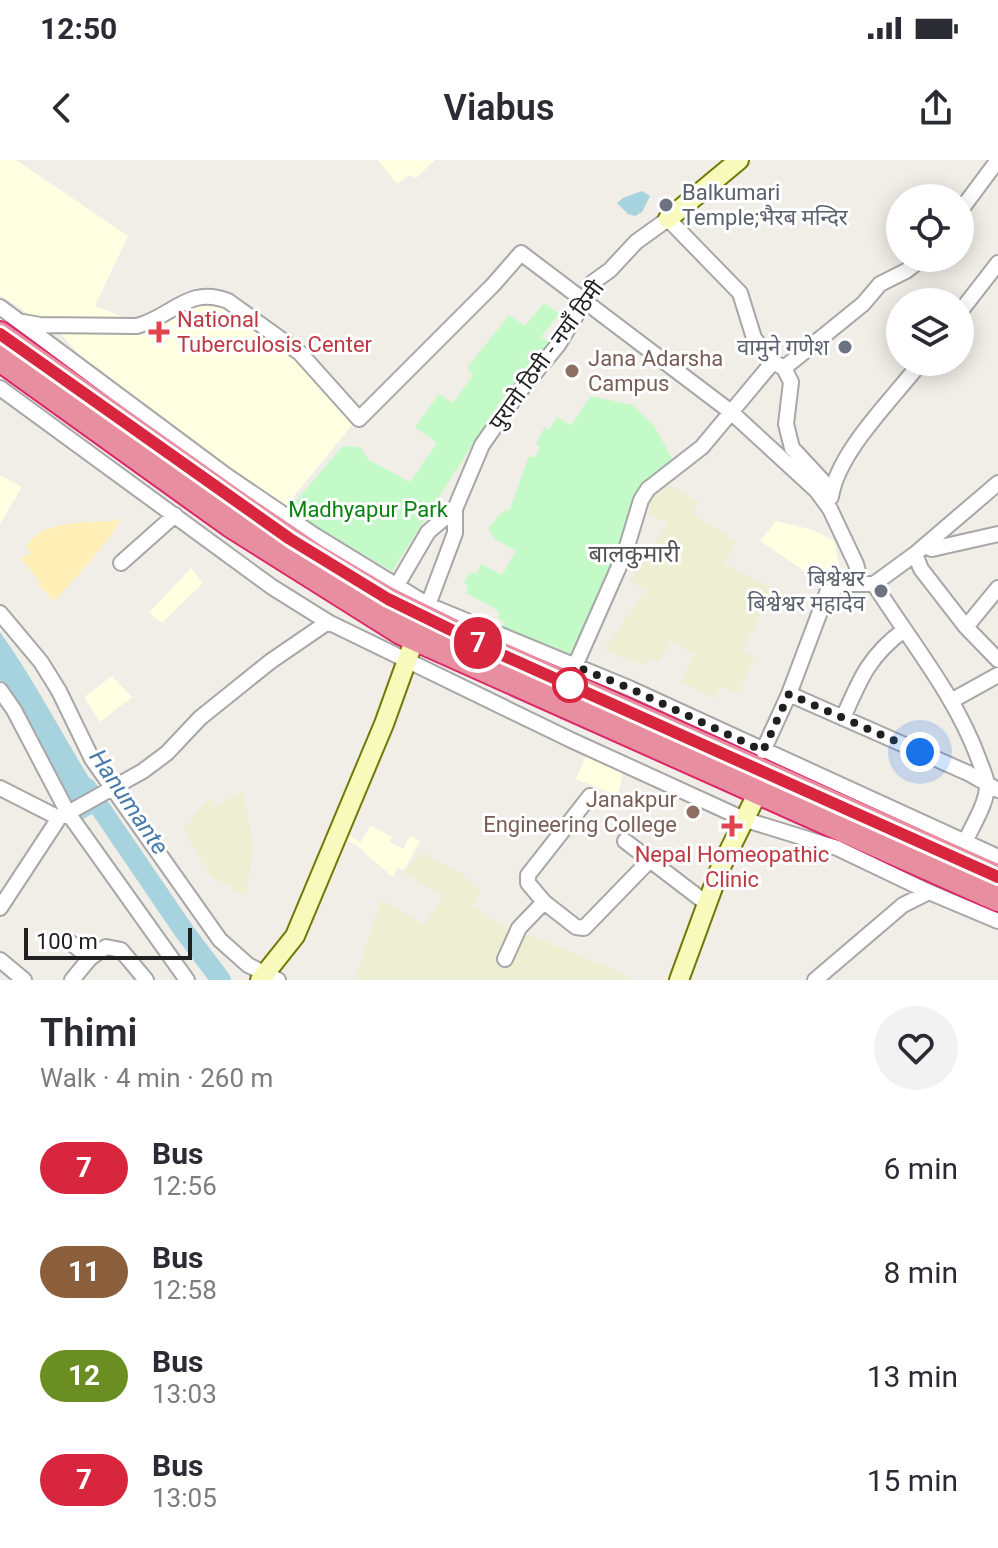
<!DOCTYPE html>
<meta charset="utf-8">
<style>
body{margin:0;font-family:Roboto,"Noto Sans Devanagari",sans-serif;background:#f2f2f3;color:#2b2b33;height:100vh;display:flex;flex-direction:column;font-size:30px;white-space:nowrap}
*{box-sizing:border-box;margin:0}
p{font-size:26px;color:#7c7c81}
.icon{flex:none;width:44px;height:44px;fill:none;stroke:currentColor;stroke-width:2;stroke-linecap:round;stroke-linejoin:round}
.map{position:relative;height:820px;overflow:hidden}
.drawer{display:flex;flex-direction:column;background:#fff;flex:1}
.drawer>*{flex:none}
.badge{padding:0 16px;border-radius:26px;font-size:28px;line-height:52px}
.buttons{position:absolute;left:886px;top:24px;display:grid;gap:16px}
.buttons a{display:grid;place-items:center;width:88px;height:88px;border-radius:50%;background:#fff;box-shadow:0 4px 20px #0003;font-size:40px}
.scale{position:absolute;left:24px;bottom:20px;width:168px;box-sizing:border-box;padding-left:8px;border:4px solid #202020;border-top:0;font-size:22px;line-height:28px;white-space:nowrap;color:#202020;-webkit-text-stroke:6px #fff;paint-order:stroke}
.you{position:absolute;width:40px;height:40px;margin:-20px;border:6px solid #fff;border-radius:50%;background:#1a73e8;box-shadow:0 0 0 12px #1a73e833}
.map>.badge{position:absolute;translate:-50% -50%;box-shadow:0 0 0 4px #fff}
.round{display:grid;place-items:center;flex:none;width:84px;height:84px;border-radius:42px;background:#f2f2f3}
.head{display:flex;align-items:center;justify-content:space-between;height:136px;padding:0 40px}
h1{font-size:38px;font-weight:600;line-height:60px}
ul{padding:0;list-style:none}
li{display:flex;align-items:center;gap:24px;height:104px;padding:0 40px}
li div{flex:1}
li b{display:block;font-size:30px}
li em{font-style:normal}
li .badge{min-width:88px;font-weight:700;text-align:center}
.status{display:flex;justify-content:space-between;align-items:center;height:56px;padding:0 40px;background:#fff;direction:ltr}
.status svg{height:22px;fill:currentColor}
header{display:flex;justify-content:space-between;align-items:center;height:104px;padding:0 40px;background:#fff;font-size:36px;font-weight:600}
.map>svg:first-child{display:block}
</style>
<div class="status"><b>12:50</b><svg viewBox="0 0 49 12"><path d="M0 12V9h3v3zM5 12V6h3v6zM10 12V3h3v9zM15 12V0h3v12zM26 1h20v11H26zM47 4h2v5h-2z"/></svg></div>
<header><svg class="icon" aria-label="back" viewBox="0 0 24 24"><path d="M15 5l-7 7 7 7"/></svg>Viabus<svg class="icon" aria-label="share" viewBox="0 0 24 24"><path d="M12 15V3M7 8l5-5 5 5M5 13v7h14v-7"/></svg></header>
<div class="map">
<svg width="998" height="820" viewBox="0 0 998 820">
<rect width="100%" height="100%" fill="#f1ede7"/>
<path fill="#ffffe2" d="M0,0H16L128,76L95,146L155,169L192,147L209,142L226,149L292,193L353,264L285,347L110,229L62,175L0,135Z
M378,0H435L416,18L410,15L397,24Z
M0,315L22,327L0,364Z
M776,361L813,370L834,381L839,403L828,427L760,381Z
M191,408L203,423L162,463L149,453Z
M112,516L132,537L100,562L84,537Z
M586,595L623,610L618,636L576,619Z
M371,665L392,677L390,682L403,689L410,676L420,681L404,710L397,708L393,717L363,692V690L342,677L345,673L361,682Z"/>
<path fill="#eeefd2" d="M670,326L698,341L692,354L737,381L724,404L774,429L742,491L755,498L738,533L721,526L715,539L681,521L694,495L672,481L658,502L649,498L643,505L604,490L645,431L630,421L668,363L648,353L651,339Z
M244,633L253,689L246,736L212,717L183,669L194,658L193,656L209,639L217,647L233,635Z
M423,693L462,714L481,731L473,744L491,759L624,814L630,820H355L381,740L424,765L444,736L403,712Z"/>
<path fill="#ffefb7" d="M115,358L120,362C100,391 78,416 54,441L39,425L41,423L21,399L31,393L26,386C44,360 83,363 112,361Z"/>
<path fill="#c4fac8" d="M544,143L559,154L541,177L554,185L503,237L392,411L288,350L343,286L360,287L369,300L410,322L437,283L415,267L439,234L453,243L473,215L467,208L509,155L525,166Z
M591,236L632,245L653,264L676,305L645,327L575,502L503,470L505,463L498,457L499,451L466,433L468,426L464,422L470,412L476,414L481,404L502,415L516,391L495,379L488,368L501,353L510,349L529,296L535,298L540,287L536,284L544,268L549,270L557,257L571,265Z"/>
<path fill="#a7d3df" d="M642,31L650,36L642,52L635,56L628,54L617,43L623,38Z
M0,472C40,528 69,589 107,646L83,659L51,613L16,541L0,520Z"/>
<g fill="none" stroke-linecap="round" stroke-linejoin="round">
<path stroke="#a7d3df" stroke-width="20" d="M86,627L184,771L221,820"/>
<g stroke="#a7a7a7" stroke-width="18">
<path id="street" d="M960,51L998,0
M0,147L227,316L314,375L428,445L629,528L998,697
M960,152L998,103
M23,162L40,165L137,166C172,157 189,125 228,141L300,193L359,259L493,125L521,93L731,252L816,330L830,349L856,404L861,424
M784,208L863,144L880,124L906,111L923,98
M0,228L272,427L328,462L571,580L746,660L837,688L929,732L998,761
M831,337C838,291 893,239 921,202
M925,386L932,389L998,374
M915,394L921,409L966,467
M121,403L175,355
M874,424C910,481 956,536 979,600C982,608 986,617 987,624C988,642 972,666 965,682
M998,428L966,467L998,500
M393,432L428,372L455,349
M0,453L41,502L59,531L92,599L220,780L248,805L278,820
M425,453L455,373V349L482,285L519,232L558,185L586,139L592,123L610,110L636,82L668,59L740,133L754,178L773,202L784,208L791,222L786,264L792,288L832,331
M575,506L625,393L641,340L648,329L702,287L773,202
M0,530L14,550L68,653L187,820
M789,534L968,613L998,630
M951,541L998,515
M843,558C860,519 869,496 904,470
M763,591L789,534L827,433L842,424H874L915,394L998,323
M0,628L59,658
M625,681L706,743
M544,742L528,723V715L590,636
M0,748L59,658L143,611L167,593L200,558L271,501L328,462
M71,783L90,798
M505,799L519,768L544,742L576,767L584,768L650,700
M0,800L24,820
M72,820L90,798L106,787L121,790L146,820
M815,820L903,745L929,732"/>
</g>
<g stroke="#707b04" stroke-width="22">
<path id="secondary" d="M668,59L739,0
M260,820L295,776L384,564L415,478
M679,820L719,711L758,632"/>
</g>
<g stroke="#dd2668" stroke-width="28">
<path id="highway" d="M0,174L242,346L314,395L388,439L498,493L998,717
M0,199L231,365L401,472L998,739"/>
</g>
<use href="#street" stroke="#fff" stroke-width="14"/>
<use href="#secondary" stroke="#f8fabb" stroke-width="18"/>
<use href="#highway" stroke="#e88ea1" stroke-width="24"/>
</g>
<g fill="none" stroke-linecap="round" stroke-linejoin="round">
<g stroke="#fff" stroke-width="18">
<path id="line" d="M0,174L290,379L388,439L498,493L998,717"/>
</g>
<use href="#line" stroke="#d7263d" stroke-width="12"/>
<path stroke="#202020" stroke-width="8" stroke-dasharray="0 14.4" d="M570,525L575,506L629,528L763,591L789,534L920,592"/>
</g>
<g fill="#6b7280" stroke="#fff" stroke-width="3">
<circle cx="666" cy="45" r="8"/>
<circle cx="845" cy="187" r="8"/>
<circle cx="881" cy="431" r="8"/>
</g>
<g fill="#e0444e" stroke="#fff" stroke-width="3">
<path d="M155 160h8v8h8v8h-8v8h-8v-8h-8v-8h8z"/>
<path d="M728 654h8v8h8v8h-8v8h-8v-8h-8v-8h8z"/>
</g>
<g fill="#8d6e63" stroke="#fff" stroke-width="3">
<circle cx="572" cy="211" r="8"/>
<circle cx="693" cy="652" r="8"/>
</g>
<circle fill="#fff" stroke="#d7263d" stroke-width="4" cx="570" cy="525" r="16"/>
<g text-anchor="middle" stroke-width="6" stroke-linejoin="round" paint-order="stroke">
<g font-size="22" fill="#5b616d" stroke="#fff" text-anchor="end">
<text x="682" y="40" text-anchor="start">Balkumari<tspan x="682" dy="25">Temple;भैरब मन्दिर</tspan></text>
<text x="829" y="195">वामुने गणेश</text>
<text x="865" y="426">बिश्वेश्वर<tspan x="865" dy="25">बिश्वेश्वर महादेव</tspan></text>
</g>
<g font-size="22" fill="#be3a42" stroke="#fff" text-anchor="start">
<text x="177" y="167">National<tspan x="177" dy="25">Tuberculosis Center</tspan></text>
<text x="732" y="702" text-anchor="middle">Nepal Homeopathic<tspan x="732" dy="25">Clinic</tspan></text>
</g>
<g font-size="22" fill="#202020" stroke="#fff">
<text transform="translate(546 195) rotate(-54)" y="8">पुरानो ठिमी - नयाँ ठिमी</text>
</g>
<g font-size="22" fill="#785e54" stroke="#fff" text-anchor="start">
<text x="588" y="206">Jana Adarsha<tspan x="588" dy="25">Campus</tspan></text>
<text x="677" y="647" text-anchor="end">Janakpur<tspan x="677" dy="25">Engineering College</tspan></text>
</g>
<g font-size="22" fill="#0b8213" stroke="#fff">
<text x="368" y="357">Madhyapur Park</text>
</g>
<g font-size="24" fill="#535353" stroke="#fff">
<text x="634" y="402">बालकुमारी</text>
</g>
<g font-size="24" font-style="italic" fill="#487aaa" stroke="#fff">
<text transform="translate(129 642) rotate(56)" y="8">Hanumante</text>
</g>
</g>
</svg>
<div class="buttons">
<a><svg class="icon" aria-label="locate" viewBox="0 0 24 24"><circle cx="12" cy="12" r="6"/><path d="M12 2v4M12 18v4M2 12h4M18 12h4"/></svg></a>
<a><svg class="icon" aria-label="layers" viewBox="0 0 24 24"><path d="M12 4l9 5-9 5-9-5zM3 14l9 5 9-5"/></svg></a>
</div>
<div class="scale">100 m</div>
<div class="you" style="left:920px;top:592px"></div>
<b class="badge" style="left:478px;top:483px;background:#d7263d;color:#fff">7</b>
</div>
<section class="drawer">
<div class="head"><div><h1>Thimi</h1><p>Walk · 4 min · 260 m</p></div><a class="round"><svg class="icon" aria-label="heart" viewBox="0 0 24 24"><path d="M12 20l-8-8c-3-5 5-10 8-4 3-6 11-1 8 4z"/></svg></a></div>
<ul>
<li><span class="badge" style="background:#d7263d;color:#fff">7</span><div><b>Bus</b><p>12:56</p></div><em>6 min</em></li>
<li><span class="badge" style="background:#8b5e3c;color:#fff">11</span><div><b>Bus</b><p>12:58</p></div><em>8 min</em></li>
<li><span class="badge" style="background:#6b8e23;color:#fff">12</span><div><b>Bus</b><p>13:03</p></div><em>13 min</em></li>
<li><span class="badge" style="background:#d7263d;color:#fff">7</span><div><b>Bus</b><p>13:05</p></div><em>15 min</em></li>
</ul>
</section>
